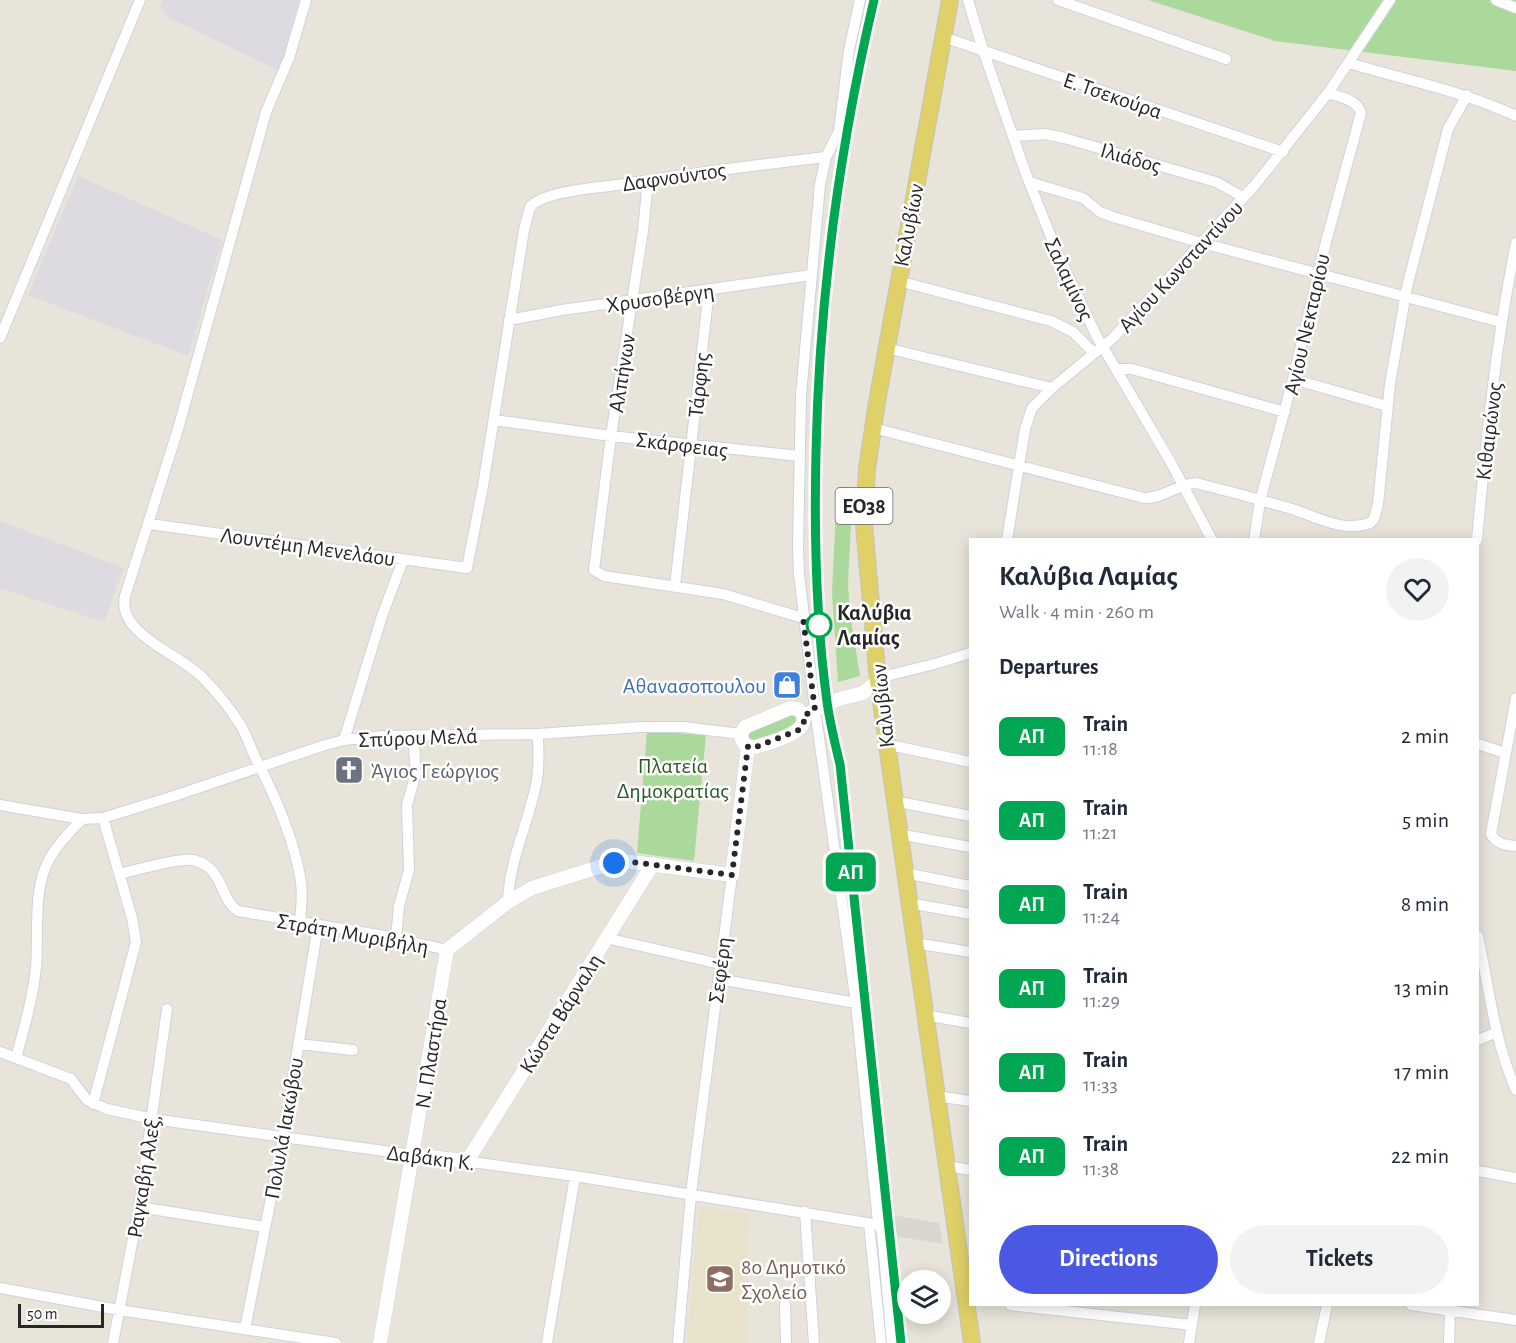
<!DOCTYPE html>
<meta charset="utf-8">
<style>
body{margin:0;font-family:"Alegreya Sans",sans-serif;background:#f2f2f3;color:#1f2937;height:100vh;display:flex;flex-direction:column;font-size:22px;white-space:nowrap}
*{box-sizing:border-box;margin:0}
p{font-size:20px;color:#747a83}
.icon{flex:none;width:33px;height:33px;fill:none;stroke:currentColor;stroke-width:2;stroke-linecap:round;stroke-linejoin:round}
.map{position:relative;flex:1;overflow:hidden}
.panel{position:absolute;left:969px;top:538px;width:510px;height:768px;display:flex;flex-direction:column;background:#fff;border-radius:0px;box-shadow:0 3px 15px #0003}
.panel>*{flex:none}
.badge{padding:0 12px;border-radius:9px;font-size:21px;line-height:39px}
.tools{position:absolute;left:897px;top:1270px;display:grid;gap:12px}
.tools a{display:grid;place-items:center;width:54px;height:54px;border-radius:50%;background:#fff;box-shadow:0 3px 15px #0003;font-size:30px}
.scale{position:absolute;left:18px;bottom:15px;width:86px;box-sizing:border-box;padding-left:6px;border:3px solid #272727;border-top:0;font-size:16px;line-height:21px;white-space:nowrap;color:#272727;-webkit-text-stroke:4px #fff;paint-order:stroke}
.you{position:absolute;width:30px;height:30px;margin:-15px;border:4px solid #fff;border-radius:50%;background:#1a73e8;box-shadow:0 0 0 9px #1a73e833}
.map>.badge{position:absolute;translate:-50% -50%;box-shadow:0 0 0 3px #fff}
h2{padding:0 30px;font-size:22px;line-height:54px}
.round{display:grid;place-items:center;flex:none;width:63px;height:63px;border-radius:32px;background:#f2f2f3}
.headline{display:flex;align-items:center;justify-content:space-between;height:102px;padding:0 30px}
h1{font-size:28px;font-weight:700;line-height:45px}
.cta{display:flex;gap:12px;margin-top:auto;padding:12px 30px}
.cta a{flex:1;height:69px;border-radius:36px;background:#4b58e4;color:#fff;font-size:24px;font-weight:700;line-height:69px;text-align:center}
.cta a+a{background:#f2f2f3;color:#1f2937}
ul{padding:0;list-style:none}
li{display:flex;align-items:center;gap:18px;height:84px;padding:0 30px}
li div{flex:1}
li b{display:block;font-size:22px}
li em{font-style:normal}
li .badge{min-width:66px;font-weight:700;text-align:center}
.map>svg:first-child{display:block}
</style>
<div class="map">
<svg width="1516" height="1343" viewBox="0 0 1516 1343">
<rect width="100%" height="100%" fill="#e8e4da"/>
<path fill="#dddae1" d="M163,0H299L280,71L166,16L160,8Z
M78,176L222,240L188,356L28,295Z
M0,521L124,568L104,622L0,588Z"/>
<path fill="#e8e2cb" d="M699,1207L747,1214L746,1343H687Z"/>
<path fill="#abd99c" d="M1148,0H1516V71L1275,41Z
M837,487H853L848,583L850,614L860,676L838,682L832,593Z
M794,711L800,725L752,744L744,735L745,731Z
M647,731L706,735L694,861L637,853Z"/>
<path fill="#d9d6d0" d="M892,1215L939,1223L943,1244L894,1236Z"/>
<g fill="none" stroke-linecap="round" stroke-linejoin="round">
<g stroke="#d0d1df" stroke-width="12">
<path id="minor" d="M860,0L849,50L839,131L826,157L820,184L801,395L798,547L799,574L815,709L856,1003L878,1222L882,1233L892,1343
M968,0L983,50L1026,174L1057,252L1097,337L1170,461L1212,540
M1058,0L1226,59
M1496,0L1516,8
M943,37L1283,152
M1349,63C1405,80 1463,91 1516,116
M1014,136L1045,134L1064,138L1216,182L1243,197
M648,180L643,231L611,436L594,570L604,576L723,594L803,618
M1029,182L1083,198L1100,212L1113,217L1202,243L1501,322
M898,281L1051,321L1073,332L1094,353
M509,320L562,310L811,275
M0,338L140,0
M886,348L1052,388
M1117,369H1132L1285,412
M1293,379L1387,406
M494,420L611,436L799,456
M873,428L1144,498C1162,499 1178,484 1196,483C1228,491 1261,500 1292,509C1317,517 1343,533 1370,523L1374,519L1378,504L1390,384L1407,287L1448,129L1467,95
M149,524L467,568L483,486L524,230L530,207C545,191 595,188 617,185C687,174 756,165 826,157
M1007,540L1025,429L1032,408L1052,388L1113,338L1255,185L1328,93L1390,0
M1254,540L1260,501L1293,379L1326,242L1361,113C1358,100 1340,97 1328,93
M1477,540C1486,440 1496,341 1516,243
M675,586L709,290
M878,681L890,675L938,663L970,653
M1516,698L1491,834C1496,844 1505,845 1516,846
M344,740L382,616L403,560
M885,744L970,762
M1478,744L1505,753
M894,801L970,816
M0,805L82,819L103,818L174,796L325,745L344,740L383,736L538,734L640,727H683L741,734
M898,834L970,847
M905,873L970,886
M119,874C137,870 177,858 193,860C202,862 211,868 216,876C224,888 225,902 238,911L396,938L447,950
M508,902C509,861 528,824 536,785C540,768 538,751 538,734
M909,903L970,914
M300,923C301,909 303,895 301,882C294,838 275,796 255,757C250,746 246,734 240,724C229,707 216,691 202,677C180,654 116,634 125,596L178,429L266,112L289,58L306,0
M1478,936C1489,987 1494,1041 1516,1090
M396,938L399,906L409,870L407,805L416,773L413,735
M606,938L720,964
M915,943L970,952
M718,979L856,1003
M925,1015L970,1023
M1478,1040L1497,1032
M298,1044L353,1050
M0,1052L71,1079L87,1100L107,1109L153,1119L413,1155
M16,1058C24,1028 33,998 36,967C39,933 32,888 50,858C58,843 71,831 82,819
M936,1096L970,1101
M93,1104L136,942L132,918L103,818
M464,1161L575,1176L873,1224L878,1222
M947,1166L970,1170
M1478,1171L1516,1178
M139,1207L265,1227
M805,1212L814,1343
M869,1223L881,1343
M0,1288L119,1310L336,1343
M785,1305L786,1343
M1010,1305L1192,1325
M1411,1305L1516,1320
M245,1329L283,1138L318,926
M113,1343L139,1207L167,1009
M547,1343L575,1176
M678,1343L691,1194L732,875
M1189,1343L1195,1305
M1319,1343L1327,1305
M1449,1343L1450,1311"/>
</g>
<g stroke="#d0d1df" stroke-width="15">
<path id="tertiary" d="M790,708L798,709C820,731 770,742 756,747C743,748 737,737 745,727Z
M803,716L839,699L863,693L878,681
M413,1155L464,1161L471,1155L653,864
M380,1343L447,950L508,902L532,888L602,866L624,861L732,875L748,746"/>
</g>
<g stroke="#c3c3c3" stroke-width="18">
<path id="primary" d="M950,0L877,402L867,469L864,525L878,681L972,1343"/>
</g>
<use href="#minor" stroke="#fff" stroke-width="10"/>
<use href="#tertiary" stroke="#fff" stroke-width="14"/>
<use href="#primary" stroke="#dfd068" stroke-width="16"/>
<g stroke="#9e9faf" stroke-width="6">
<path id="rail" d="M874,0C838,153 819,300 816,458C814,539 816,621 827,702C830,723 835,743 840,764L901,1343"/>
</g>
<use href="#rail" stroke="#fff" stroke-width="4" stroke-dasharray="11" stroke-linecap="butt"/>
</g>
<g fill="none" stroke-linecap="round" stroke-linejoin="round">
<g stroke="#fff" stroke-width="14">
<path id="line" d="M874,0C839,149 819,300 816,453C814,536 816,620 827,702C830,723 835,744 840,764L901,1343"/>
</g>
<use href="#line" stroke="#00a651" stroke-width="9"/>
<path stroke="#272727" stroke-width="6" stroke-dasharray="0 10.8" d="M614,863L624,861L732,875L748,746L756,747L799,730L804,723L803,716L815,710L803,618L819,625"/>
</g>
<defs>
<g id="shop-square" transform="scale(1.5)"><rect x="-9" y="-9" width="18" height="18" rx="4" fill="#3f7fe0" stroke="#fff"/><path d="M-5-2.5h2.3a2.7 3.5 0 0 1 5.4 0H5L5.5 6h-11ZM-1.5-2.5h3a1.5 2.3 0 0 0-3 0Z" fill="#fff"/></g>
<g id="church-square" transform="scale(1.5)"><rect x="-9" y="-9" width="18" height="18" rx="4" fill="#6b7280" stroke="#fff"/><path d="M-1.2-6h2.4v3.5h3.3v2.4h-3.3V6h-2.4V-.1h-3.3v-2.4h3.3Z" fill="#fff"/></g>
<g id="school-square" transform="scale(1.5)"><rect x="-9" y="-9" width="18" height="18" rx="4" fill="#8d6e63" stroke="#fff"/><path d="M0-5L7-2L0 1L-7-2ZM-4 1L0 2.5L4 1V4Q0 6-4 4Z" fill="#fff"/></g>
</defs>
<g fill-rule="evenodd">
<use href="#shop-square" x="787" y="685"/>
<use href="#church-square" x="349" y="770"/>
<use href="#school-square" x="720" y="1279"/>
</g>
<circle fill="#fff" stroke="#00a651" stroke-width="3" cx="819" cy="625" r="12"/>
<g text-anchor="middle" stroke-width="5" stroke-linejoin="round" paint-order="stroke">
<rect fill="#fff" stroke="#686868" stroke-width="1.5" x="835.5" y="488" width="57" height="36" rx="4.5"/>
<g font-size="21" font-weight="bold" fill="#272727">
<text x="864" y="513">ΕΟ38</text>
</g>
<g font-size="22" fill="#272727" stroke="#fff">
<text transform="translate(1113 95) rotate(19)" y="8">Ε. Τσεκούρα</text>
<text transform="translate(1131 157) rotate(16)" y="8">Ιλιάδος</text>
<text transform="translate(674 176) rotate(-8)" y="8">Δαφνούντος</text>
<text transform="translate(908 225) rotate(-79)" y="8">Καλυβίων</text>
<text transform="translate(1180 266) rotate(-47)" y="8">Αγίου Κωνσταντίνου</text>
<text transform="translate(1070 279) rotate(65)" y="8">Σαλαμίνος</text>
<text transform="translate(660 297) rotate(-8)" y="8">Χρυσοβέργη</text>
<text transform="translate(1306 324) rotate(-77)" y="8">Αγίου Νεκταρίου</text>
<text transform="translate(621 373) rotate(-81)" y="8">Αλπήνων</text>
<text transform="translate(698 385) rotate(-84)" y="8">Τάρφης</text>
<text transform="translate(1488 431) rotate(-83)" y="8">Κιθαιρώνος</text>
<text transform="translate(682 444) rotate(7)" y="8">Σκάρφειας</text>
<text transform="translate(308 546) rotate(8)" y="8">Λουντέμη Μενελάου</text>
<text transform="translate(882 706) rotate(-96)" y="8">Καλυβίων</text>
<text transform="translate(418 737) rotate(-2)" y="8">Σπύρου Μελά</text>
<text transform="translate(353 933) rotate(10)" y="8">Στράτη Μυριβήλη</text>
<text transform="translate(719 970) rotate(-83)" y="8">Σεφέρη</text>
<text transform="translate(560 1013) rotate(-58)" y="8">Κώστα Βάρναλη</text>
<text transform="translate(430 1053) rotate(-81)" y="8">Ν. Πλαστήρα</text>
<text transform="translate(283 1128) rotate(-80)" y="8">Πολυλά Ιακώβου</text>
<text transform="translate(431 1157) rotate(7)" y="8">Δαβάκη Κ.</text>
<text transform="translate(143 1176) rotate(-81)" y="8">Ραγκαβή Αλεξ,</text>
</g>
<g font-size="22" font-weight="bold" fill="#272727" stroke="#fff" text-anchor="start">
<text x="837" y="620">Καλύβια<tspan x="837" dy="25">Λαμίας</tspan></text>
</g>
<g font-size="22" fill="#366cbe" stroke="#fff" text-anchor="end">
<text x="766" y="693">Αθανασοπουλου</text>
</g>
<g font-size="22" fill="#275b21" stroke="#fff">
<text x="673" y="773">Πλατεία<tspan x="673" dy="25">Δημοκρατίας</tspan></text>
</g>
<g font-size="22" fill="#5b616d" stroke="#fff" text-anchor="start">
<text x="370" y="778">Ὰγιος Γεώργιος</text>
</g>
<g font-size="22" fill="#785e54" stroke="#fff" text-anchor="start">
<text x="741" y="1274">8ο Δημοτικό<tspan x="741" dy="25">Σχολείο</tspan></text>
</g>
</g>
</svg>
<div class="tools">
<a><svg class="icon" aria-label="layers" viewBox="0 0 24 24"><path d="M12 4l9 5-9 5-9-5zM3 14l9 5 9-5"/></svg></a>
</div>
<div class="scale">50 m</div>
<div class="you" style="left:614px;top:863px"></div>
<b class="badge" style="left:851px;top:872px;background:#00a651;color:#fff">ΑΠ</b>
<section class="panel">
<div class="headline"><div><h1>Καλύβια Λαμίας</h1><p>Walk · 4 min · 260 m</p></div><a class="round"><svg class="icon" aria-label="heart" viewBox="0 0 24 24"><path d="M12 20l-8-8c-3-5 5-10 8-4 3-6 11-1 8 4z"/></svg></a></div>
<h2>Departures</h2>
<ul>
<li><span class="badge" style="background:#00a651;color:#fff">ΑΠ</span><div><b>Train</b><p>11:18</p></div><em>2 min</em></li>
<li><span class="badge" style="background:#00a651;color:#fff">ΑΠ</span><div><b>Train</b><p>11:21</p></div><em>5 min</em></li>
<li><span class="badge" style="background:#00a651;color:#fff">ΑΠ</span><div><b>Train</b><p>11:24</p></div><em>8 min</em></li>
<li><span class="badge" style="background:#00a651;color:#fff">ΑΠ</span><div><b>Train</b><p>11:29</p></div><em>13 min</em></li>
<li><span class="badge" style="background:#00a651;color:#fff">ΑΠ</span><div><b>Train</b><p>11:33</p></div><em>17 min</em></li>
<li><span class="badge" style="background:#00a651;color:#fff">ΑΠ</span><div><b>Train</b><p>11:38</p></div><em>22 min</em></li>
</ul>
<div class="cta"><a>Directions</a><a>Tickets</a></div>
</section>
</div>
